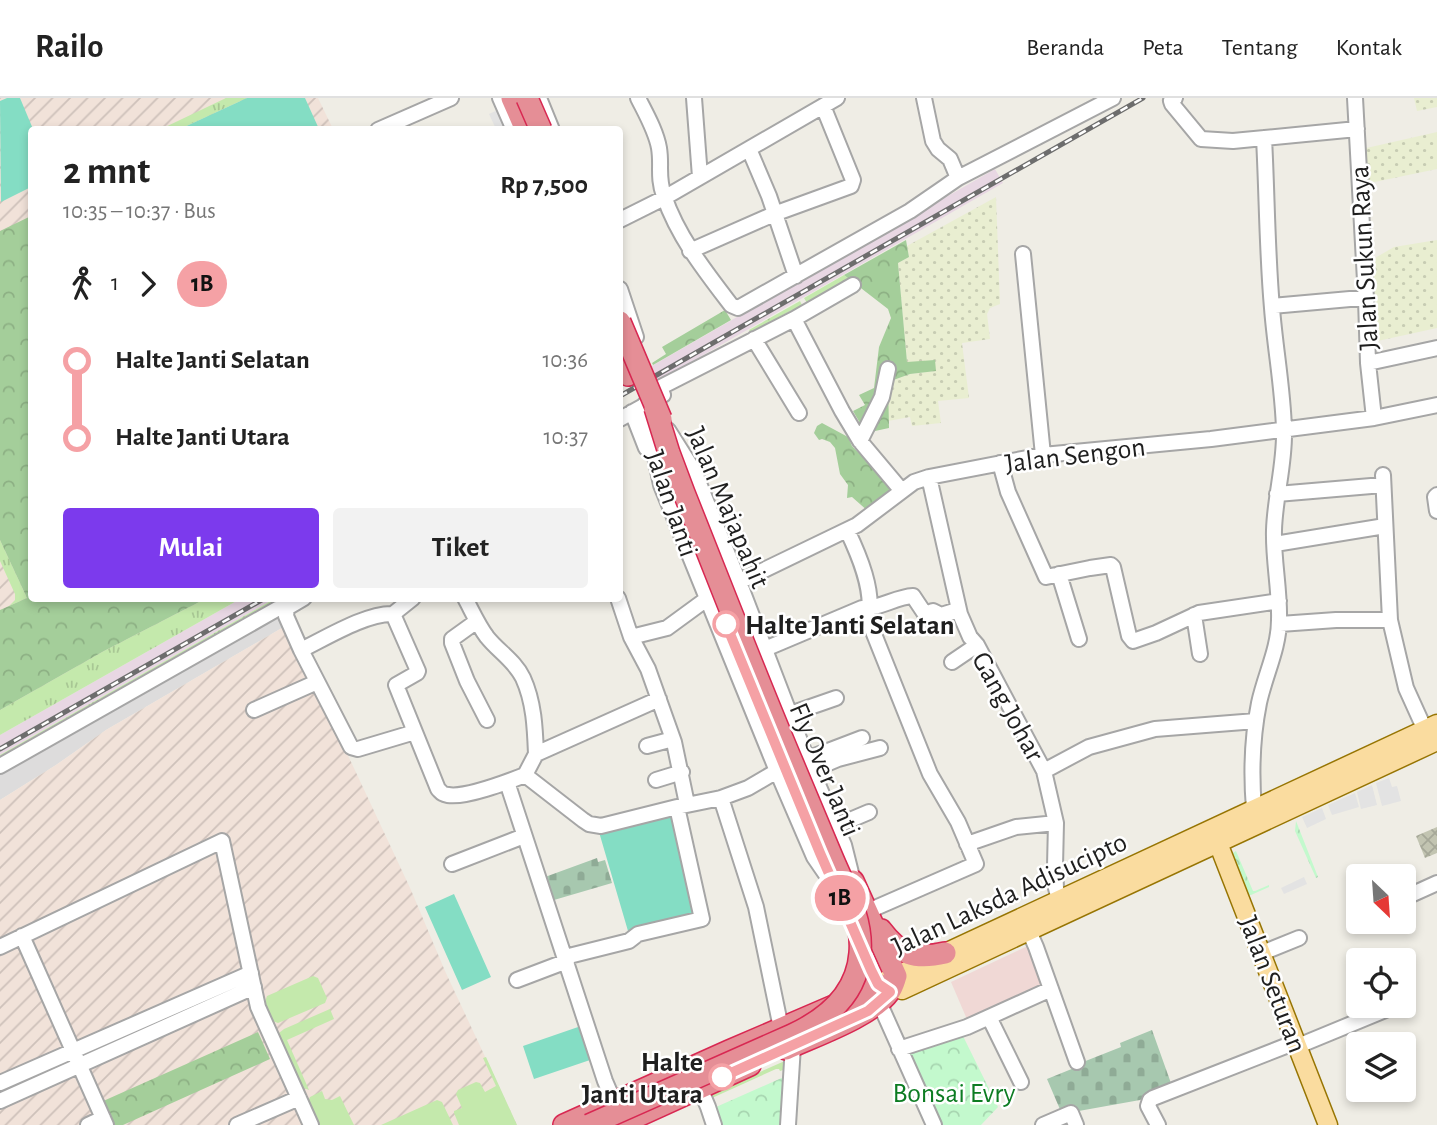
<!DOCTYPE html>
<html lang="id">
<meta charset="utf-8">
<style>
body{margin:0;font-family:"Alegreya Sans",sans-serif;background:#f2f2f2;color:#222;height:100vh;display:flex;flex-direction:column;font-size:26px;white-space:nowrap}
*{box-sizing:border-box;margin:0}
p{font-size:23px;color:#767676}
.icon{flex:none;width:38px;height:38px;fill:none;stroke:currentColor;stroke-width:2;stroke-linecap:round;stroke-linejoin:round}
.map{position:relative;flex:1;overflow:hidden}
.sheet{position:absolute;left:28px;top:28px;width:595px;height:476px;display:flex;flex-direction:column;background:#fff;border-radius:7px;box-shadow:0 4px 10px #0003}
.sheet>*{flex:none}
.badge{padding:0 14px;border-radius:23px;font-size:24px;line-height:46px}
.needle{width:46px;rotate:155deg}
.buttons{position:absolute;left:1346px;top:766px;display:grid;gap:14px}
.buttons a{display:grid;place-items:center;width:70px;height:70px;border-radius:7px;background:#fff;box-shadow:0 4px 10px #0003;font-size:35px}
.map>.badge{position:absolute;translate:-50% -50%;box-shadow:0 0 0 4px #fff}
.legs{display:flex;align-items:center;gap:10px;height:77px;padding:0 35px;font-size:23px}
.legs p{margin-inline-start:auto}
.headline{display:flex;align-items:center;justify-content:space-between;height:119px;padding:0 35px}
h1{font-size:38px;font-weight:700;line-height:52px}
.cta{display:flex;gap:14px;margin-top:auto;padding:14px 35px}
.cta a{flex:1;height:80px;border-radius:7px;background:#7c3aed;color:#fff;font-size:28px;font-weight:700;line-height:80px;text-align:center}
.cta a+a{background:#f2f2f2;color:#222}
ul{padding:0 35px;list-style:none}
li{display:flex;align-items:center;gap:24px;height:77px;font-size:26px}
li i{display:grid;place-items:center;width:10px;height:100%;margin:0 9px;background:currentColor}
li i::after{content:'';width:18px;height:18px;margin:-9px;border:5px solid;border-radius:50%;background:#fff}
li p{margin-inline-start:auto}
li:first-child i{background:linear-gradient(#0000 50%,currentColor 0)}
li:last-child i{background:linear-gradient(currentColor 50%,#0000 0)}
header{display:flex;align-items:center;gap:42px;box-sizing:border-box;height:98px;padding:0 35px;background:#fff;border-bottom:2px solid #e0e0e0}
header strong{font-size:33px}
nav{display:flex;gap:38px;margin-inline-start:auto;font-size:24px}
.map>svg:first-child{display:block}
</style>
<header>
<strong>Railo</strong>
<nav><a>Beranda</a><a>Peta</a><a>Tentang</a><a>Kontak</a></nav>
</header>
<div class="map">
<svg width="1437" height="1027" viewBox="0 0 1437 1027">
<defs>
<pattern id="military-furrows" width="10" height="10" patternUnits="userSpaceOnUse" patternTransform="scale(1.75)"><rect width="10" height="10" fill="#f1e2d9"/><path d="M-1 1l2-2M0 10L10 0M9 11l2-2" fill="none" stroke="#cec1ba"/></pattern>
<pattern id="construction-cross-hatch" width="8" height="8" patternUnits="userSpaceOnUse" patternTransform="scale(1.75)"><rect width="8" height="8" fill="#c2c4b1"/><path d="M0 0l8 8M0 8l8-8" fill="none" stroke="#a6a898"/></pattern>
<pattern id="farmland-dots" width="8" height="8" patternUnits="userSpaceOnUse" patternTransform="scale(1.75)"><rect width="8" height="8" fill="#e9eed1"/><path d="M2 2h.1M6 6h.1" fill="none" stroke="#c7ccb3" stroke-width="1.8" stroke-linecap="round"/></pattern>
<pattern id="grass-tufts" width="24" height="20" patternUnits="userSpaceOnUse" patternTransform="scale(1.75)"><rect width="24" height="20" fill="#c4e9ac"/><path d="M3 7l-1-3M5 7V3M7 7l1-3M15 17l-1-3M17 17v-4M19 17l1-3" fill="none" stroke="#a8c794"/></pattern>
<pattern id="forest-crowns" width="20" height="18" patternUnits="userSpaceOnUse" patternTransform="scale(1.75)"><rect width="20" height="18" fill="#a4ce9a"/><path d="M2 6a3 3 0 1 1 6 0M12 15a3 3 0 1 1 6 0" fill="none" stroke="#8db084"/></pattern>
<pattern id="cemetery-stones" width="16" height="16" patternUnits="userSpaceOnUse" patternTransform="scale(1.75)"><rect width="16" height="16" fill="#a7c8af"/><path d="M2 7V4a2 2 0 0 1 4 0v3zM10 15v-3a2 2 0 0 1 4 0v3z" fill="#8fab96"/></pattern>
<pattern id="park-crowns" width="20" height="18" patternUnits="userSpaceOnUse" patternTransform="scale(1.75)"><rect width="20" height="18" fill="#c3f9cd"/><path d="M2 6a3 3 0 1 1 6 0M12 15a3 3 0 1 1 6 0" fill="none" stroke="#a7d5b0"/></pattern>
</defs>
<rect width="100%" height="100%" fill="#efede5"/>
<path fill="#dddcdc" d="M279,513L287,527L106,632L56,667L0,702V670Z"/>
<path fill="#f0d8d5" d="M1032,846L1048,890L969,926L951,884Z"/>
<path fill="url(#military-furrows)" d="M0,0H318L333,31L32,32V500L205,501L0,612Z
M287,527L411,792L445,873L517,1027H0V702L56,667L106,632Z"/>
<path fill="#e8d7e3" d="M995,71L1003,85L658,283L650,269Z
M240,501H274L0,657V637Z"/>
<path fill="url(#construction-cross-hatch)" d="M1437,729V755L1425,760L1416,738Z"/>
<path fill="url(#farmland-dots)" d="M1414,0H1437V9L1417,13Z
M1437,34V71L1365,86L1362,51Z
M996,99L1000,206L990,210L987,216L990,241L962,245L969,300L938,303L941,325L912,328L910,319L888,323V284L910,276L935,273L907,265L898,165L909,159L907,148Z
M1437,142V230L1373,244L1368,164L1394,149Z"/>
<path fill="url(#grass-tufts)" d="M226,0H247L180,31L159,32Z
M844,177L849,181L807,205L804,200Z
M800,203L804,211L795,216L792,212L779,219L781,224L754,239L749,232Z
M0,442L27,500L9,508L15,502V496L0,463Z
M205,501H240L0,637V612L104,553Z
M274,501H293L0,664V657Z"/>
<path fill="url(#forest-crowns)" d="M31,118L32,500L205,501L104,553L0,612V512L27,500L0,442V133Z
M906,142L909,159L898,165L907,264L935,262L936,273L910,276L888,284L889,330L875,333L871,338L858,336L854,328L860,325L853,313L865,307L859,297L874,290L879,249L891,220L888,211L844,177Z
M725,212L731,222L653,267L652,265L666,256L662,249Z
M822,325L848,339L852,348L860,356L865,355L898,393L869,414L852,399L847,400L848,387L840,376L835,350L830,344L822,341L819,342L814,335L817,328Z
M258,934L270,961L123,1027H112L101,1004Z"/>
<path fill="url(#cemetery-stones)" d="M597,760L598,764L605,762L612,785L554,802L545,779Z
M1152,932L1172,988L1140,1002L1062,1016L1047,981L1079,968L1083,964L1121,949L1120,945Z"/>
<path fill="url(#park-crowns)" d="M1296,723L1318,779L1316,780L1295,733Z
M1236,753L1253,793H1255L1269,787V789L1251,797H1247L1231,756Z
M961,934L998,1009L981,1027H933L900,952Z
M786,978L783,1027H721L716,1009Z"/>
<path fill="#c4e9ac" d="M313,878L318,880L327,900L325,905L278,925L270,922L264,907L267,898Z
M330,911L334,921L287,942L309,992L299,988L278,939L279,935L284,931Z
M486,959L517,1027H459L454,1015V1013L462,1010L456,996L458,992L476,984L480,985L485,994L496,988L483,960Z
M787,962L786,971L780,973L779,971H776L712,1000L708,997Z
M322,993L325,1001L332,1002L340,998L354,1027H316C312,1018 305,1009 310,999Z
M437,1002L442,1004L453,1027H381Z"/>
<path fill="#84ddc4" d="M7,0H20L33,31L32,32L31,89L1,104L0,3Z
M247,0H305L319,31H180Z
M673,714L696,818L628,833L599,734Z
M454,796L491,879L462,892L425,809Z
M581,928L593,961L534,981L523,948Z"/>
<path fill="#e3e3e3" d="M502,10L510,29L504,31H496L489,16Z
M1389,680L1392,689L1397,688L1401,703L1382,708L1376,685Z
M1372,687L1377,707L1361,711L1357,694Z
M1355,695L1359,709L1332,717L1328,707Z
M1322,710L1326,721L1307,730L1302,719Z
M1304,779L1307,786L1284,796L1281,790Z"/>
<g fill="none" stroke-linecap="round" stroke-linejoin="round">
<g stroke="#a6a6a6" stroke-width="18">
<path id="minor" d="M500,0L514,32
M539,0L552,32
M638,0C646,16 656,33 659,50C662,68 657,78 664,98C678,139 705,173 731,207L738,210L910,113L958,80L1113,0
M694,0L700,79
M924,0L933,43L938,51L950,61L958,80
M1175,0L1171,3L1172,6L1201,41L1233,43L1357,31
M1355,0L1366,201L1368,265L1374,320
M378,32L451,0
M749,51L769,98L796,178
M620,122L664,100L837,0
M690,153L774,116L851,88L853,82L823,8
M1023,156L1043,357
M620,191L636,239
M1272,208L1350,201H1366
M794,221L842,313L860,343L902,393
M754,241L799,315
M1368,265L1437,250
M644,307L661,387L777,673L814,759L836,791
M632,314L646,350
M620,321L663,297L659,290L794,221L853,187
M668,332L694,373L739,484L807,661L844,747L853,783
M860,343L882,299L888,271
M1000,365L1008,394L1046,479L1090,470L1111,467L1113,469L1129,538L1133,543L1156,535L1199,515L1279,503
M1383,377L1390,522L1406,590L1425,632
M929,379L960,516L970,539L977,547L1044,673L1056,725L1055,768L1056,790L1059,802
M1277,396L1383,387
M1437,397L1435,399L1437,413
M847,432C859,457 875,494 868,521L930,676L958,724L976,766L866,814
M1275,446L1385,428
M1059,476L1079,541
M739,484L857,427L914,384L929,379L1043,357L1211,341L1374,320L1437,307
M465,500C472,513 478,527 487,539C498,553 515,563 523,580C534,604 535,630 536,656
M618,500L631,539L648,571L674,644L687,706
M287,510L286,518L301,552L351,649L358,651L415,634
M393,516L418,573L417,575L396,587L438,691C442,695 442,696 448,697C466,700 507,684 525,677L536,656L659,601
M1194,517L1200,556
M477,523L452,541V545L467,583L487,622
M1280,526L1336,522H1390
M631,539L667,530L708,500
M765,551L862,510C880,511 895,499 913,498L925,516L933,513L941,517L954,513L960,516
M301,552C326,540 366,515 393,516L413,500
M952,564L977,547
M254,612L317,584
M790,616L836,600
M647,648L673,641
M807,661L862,640
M0,668L277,511L287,510L304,500
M812,672L838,661L880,650
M1044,673L1089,649L1155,631L1256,623
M525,677L583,722L589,726L601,728L677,709L721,700L748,690L777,673
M656,682L682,674
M507,684L605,983L614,1004
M721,700L756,809L781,930
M1254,711C1251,675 1252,640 1259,605C1265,577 1279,550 1279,522C1280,492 1273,462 1274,432C1275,398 1285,366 1284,332C1283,291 1275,250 1272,210C1267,154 1267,96 1264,40
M836,728L869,714
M967,746L1016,729L1056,725
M452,766L524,738
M1404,800L1437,785
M1029,833L1036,849L1077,964
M22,838L106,1027
M0,849L222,743L258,909L311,1027
M1262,855L1299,840
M565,859L629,843L638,836L702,821L677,709
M517,882L567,863
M879,904L934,1027
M989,919L1021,984
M1298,948L1395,908
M899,951L967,929L1051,891
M0,985L251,875
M700,990L708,1009L714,1027
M0,1003L254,889
M88,1027L103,1020
M237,1027L299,1000
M788,1027L793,948
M1043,1027L1071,1015L1076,1027
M1158,1027L1148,1008L1150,1002L1153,1000L1296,944"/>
</g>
<g stroke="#977503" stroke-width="21">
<path id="major" d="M1218,745L1328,1027
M885,883L1437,626
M902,892L1437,643"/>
</g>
<g stroke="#d82852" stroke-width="24">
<path id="highway" d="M512,0L526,32
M620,257L628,277
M881,832C900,857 915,862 945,855
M786,951C814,938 872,918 889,894C893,889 894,884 896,878L853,783
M564,1027L729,953L857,898L878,886
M618,1027L750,967"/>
</g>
<use href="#minor" stroke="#fff" stroke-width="14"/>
<use href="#major" stroke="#fadc9f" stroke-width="18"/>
<use href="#highway" stroke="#e58e96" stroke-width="21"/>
<g stroke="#6d6d6d" stroke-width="5">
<path id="rail" d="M620,298L1143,0
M0,651L265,500"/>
</g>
<use href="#rail" stroke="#fff" stroke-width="2.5" stroke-dasharray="8" stroke-linecap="butt"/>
<g stroke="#d82852" stroke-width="24" stroke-linecap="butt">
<path id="highway-bridge" d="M527,0L541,32
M620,224L661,321
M589,1027L792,937C827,921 857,896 860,855C863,821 845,790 832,759C819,728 806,697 793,666C755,576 720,485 684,395L669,355L655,310"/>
</g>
<use href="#highway-bridge" stroke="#e58e96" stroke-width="21"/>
</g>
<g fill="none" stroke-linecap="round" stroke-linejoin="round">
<g stroke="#fff" stroke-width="16">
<path id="line-1" d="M722,979L868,913L890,894L878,886L871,872L820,755L726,526"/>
</g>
<use href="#line-1" stroke="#f5a1a5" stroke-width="10"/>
</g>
<g fill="#fff" stroke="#f5a1a5" stroke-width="3.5">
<circle cx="726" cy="526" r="12"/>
<circle cx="722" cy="979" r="12"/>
</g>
<g text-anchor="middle" stroke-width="5" stroke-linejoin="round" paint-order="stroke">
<g font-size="28" fill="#1f1f1f" stroke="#fff">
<text transform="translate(1363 160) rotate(-93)" y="10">Jalan Sukun Raya</text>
<text transform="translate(1075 356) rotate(-7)" y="10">Jalan Sengon</text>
<text transform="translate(673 405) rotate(71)" y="10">Jalan Janti</text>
<text transform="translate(729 409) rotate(67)" y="10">Jalan Majapahit</text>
<text transform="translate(1009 608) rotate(61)" y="10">Gang Johar</text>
<text transform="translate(826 671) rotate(67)" y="10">Fly Over Janti</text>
<text transform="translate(1009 795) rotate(-25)" y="10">Jalan Laksda Adisucipto</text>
<text transform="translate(1274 886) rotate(69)" y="10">Jalan Seturan</text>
</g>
<g font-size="28" font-weight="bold" fill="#1f1f1f" stroke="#fff" text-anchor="start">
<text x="745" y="536">Halte Janti Selatan</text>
<text x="703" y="973" text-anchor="end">Halte<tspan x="703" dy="32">Janti Utara</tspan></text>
</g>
<g font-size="28" fill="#0d7c22" stroke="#fff">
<text x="954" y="1004">Bonsai Evry</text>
</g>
</g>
</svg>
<div class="buttons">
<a><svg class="needle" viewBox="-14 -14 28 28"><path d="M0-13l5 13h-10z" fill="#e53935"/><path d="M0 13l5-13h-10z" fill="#767676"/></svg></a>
<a><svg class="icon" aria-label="locate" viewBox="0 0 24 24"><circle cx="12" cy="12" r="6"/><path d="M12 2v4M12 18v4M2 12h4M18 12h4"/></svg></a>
<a><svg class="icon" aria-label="layers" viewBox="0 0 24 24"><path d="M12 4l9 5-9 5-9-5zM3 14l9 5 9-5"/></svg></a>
</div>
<b class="badge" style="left:840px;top:800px;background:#f5a1a5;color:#111">1B</b>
<section class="sheet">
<div class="headline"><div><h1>2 mnt</h1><p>10:35 – 10:37 · Bus</p></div><b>Rp 7,500</b></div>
<div class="legs"><svg class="icon" aria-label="walk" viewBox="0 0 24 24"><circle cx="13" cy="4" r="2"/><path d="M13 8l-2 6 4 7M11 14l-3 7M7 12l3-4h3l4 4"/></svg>1<svg class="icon" aria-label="forward" viewBox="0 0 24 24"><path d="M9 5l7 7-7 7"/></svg><b class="badge" style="background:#f5a1a5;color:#111">1B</b></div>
<ul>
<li><i style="color:#f5a1a5"></i><b>Halte Janti Selatan</b><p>10:36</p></li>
<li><i style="color:#f5a1a5"></i><b>Halte Janti Utara</b><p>10:37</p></li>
</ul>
<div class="cta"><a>Mulai</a><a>Tiket</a></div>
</section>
</div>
